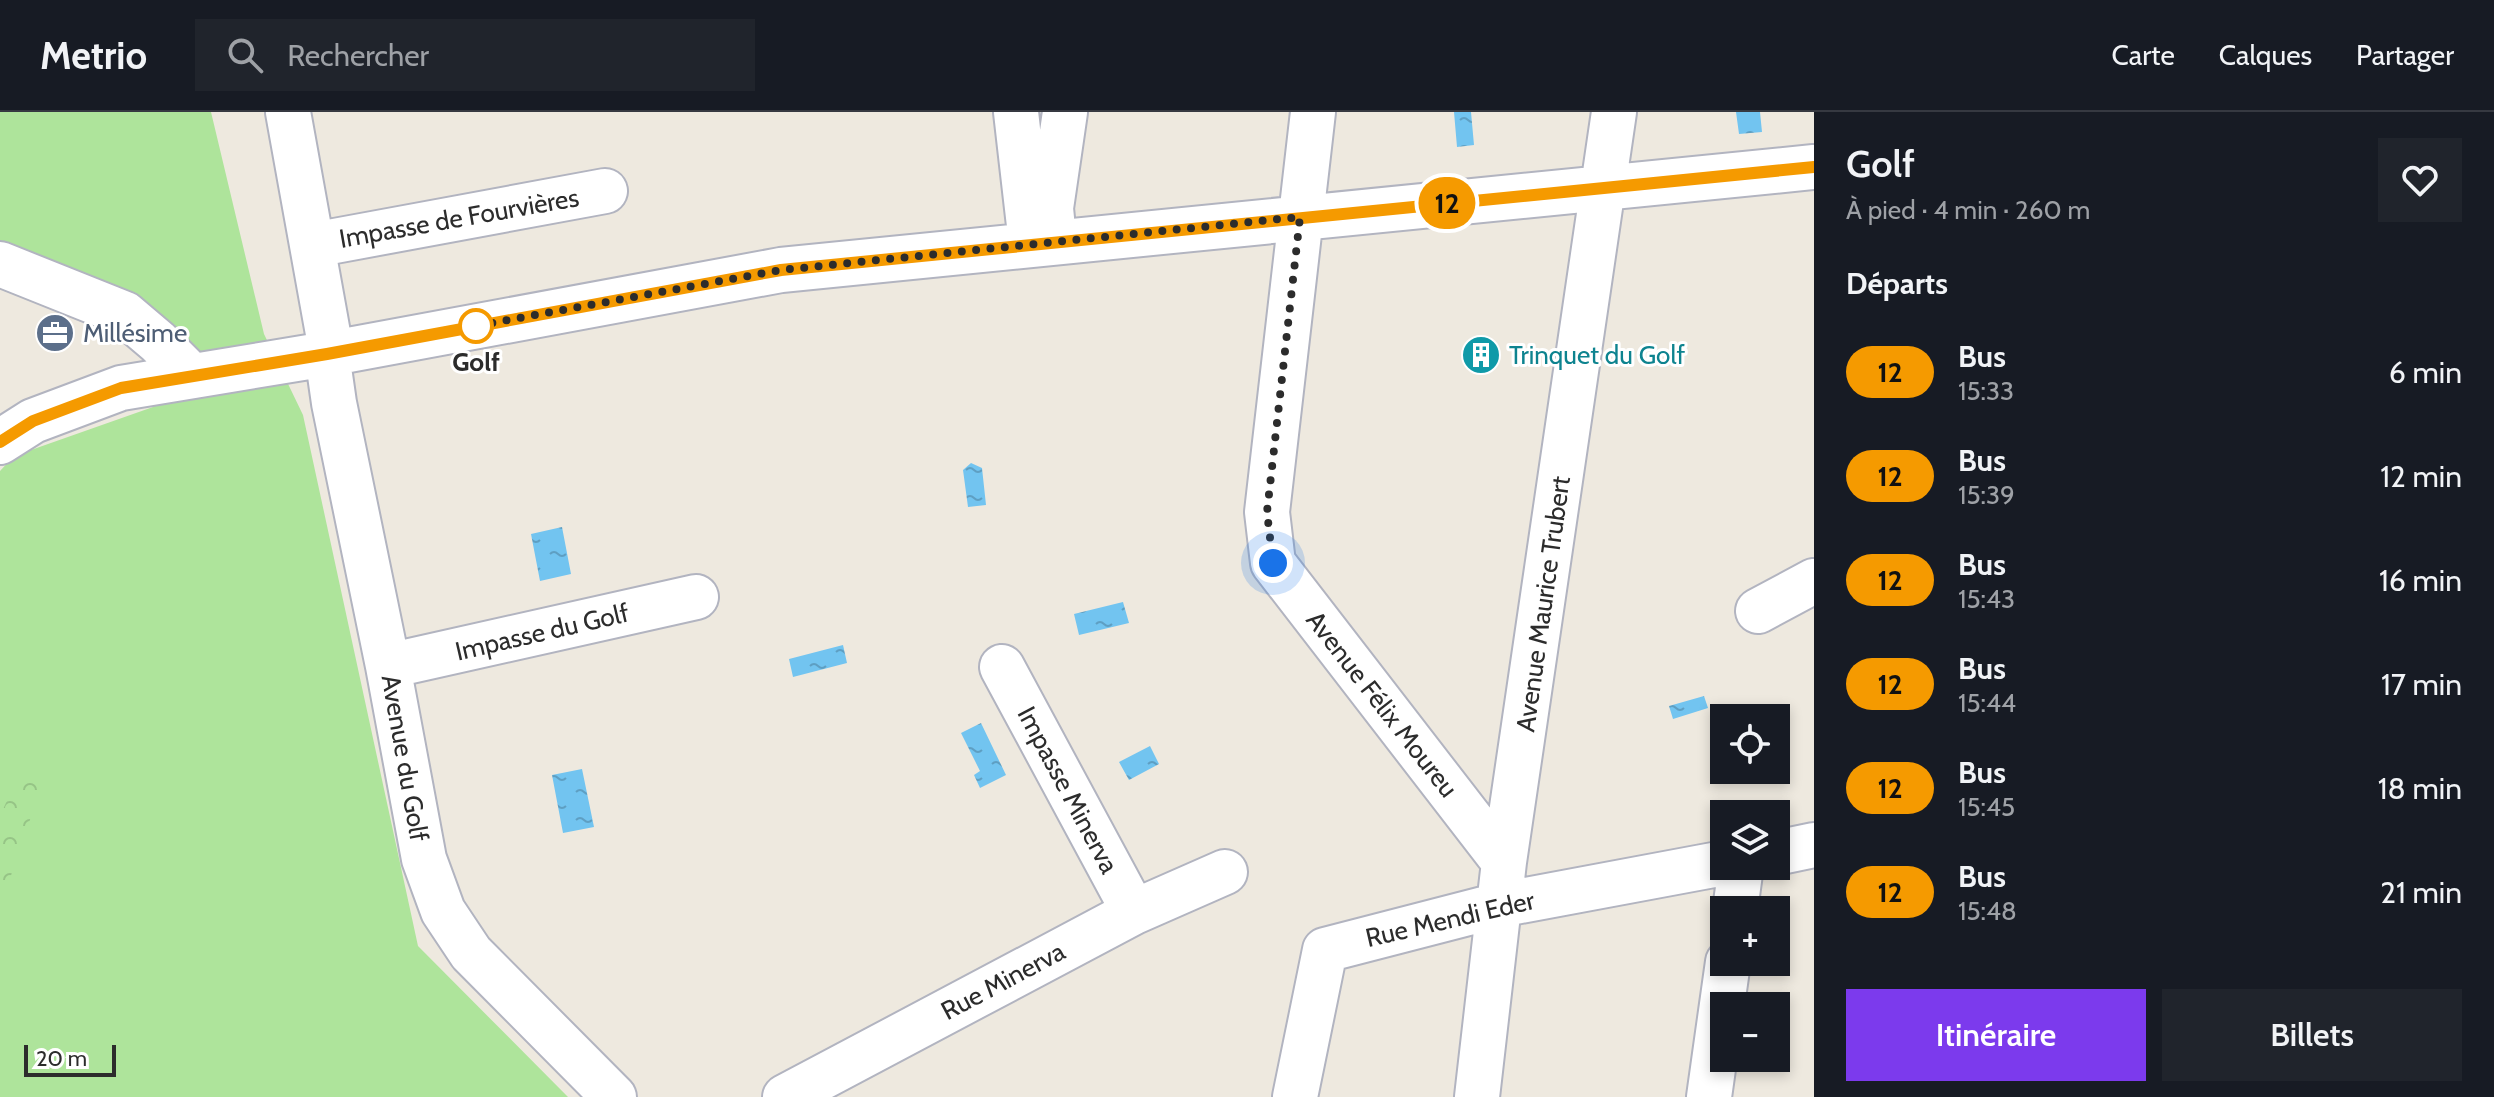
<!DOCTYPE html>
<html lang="fr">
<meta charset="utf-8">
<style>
body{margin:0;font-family:Cabin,sans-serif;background:#20242c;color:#f1f3f6;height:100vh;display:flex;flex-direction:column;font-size:30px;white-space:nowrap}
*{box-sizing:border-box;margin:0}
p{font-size:26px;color:#9ea1a6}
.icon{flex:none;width:44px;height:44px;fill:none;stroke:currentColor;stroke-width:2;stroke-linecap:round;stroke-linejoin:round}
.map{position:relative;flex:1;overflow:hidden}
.drawer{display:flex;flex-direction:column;background:#171b24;width:680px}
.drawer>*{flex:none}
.badge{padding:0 16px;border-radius:26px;font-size:28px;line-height:52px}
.buttons{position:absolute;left:1710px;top:592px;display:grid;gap:16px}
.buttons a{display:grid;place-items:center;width:80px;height:80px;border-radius:0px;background:#171b24;box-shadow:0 4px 12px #0003;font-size:40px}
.scale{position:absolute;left:24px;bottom:20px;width:92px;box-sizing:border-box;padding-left:8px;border:4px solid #2c2c2c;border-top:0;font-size:22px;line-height:28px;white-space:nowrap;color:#2c2c2c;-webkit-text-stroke:6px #fff;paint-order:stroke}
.you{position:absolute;width:40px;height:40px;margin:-20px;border:6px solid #fff;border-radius:50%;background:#1a73e8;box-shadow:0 0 0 12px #1a73e833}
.map>.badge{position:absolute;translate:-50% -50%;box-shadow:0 0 0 4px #fff}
h2{padding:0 32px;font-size:30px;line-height:72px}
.round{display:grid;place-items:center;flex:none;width:84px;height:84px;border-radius:0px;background:#20242c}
.overview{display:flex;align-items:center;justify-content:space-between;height:136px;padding:0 32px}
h1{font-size:38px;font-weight:600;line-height:60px}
.button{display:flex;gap:16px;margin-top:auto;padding:16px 32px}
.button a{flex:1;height:92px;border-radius:0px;background:#7c3aed;color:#fff;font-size:32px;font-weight:600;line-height:92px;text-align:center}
.button a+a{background:#20242c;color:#f1f3f6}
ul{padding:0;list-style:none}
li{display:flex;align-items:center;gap:24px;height:104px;padding:0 32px}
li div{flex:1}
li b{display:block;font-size:30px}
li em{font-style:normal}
li .badge{min-width:88px;font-weight:700;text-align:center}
header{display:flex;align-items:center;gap:48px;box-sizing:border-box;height:112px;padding:0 40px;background:#171b24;border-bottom:2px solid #363941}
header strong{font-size:38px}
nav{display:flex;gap:44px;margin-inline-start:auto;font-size:28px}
.search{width:560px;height:72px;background:#20242c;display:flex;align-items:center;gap:20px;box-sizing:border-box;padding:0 28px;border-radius:0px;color:#9ea1a6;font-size:30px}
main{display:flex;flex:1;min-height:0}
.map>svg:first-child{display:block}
</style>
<header>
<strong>Metrio</strong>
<div class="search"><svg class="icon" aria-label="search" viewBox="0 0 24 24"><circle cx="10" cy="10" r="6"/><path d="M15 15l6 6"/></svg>Rechercher</div>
<nav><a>Carte</a><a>Calques</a><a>Partager</a></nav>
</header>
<main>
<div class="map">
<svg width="1814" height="985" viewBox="0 0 1814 985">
<defs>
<pattern id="forest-crowns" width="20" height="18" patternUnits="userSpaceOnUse" patternTransform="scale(2)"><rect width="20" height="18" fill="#aee49b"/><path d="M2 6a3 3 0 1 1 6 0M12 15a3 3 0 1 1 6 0" fill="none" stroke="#96c486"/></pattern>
<pattern id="water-ripples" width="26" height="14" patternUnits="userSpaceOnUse" patternTransform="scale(2)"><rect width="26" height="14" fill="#72c4f0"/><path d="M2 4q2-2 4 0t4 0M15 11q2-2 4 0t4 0" fill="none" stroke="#5e9fc3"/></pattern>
</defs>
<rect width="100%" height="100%" fill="#eee9df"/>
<path fill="#aee49b" d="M0,0H211L264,222L303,303L418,834L568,985H0V359L14,344L153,295L134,195L0,139Z"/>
<path fill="url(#forest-crowns)" d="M29,648L38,654L39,681L0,796V704L22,656Z"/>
<path fill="url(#water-ripples)" d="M1454,0H1471L1474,33L1457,35Z
M1736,0H1760L1762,20L1739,22Z
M971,351L982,356L986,393L968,395L963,358Z
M562,415L571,462L540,469L531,422Z
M1123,490L1129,511L1079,523L1074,502Z
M843,533L847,551L793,565L789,547Z
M1704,584L1708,596L1673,607L1669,594Z
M981,611L1006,663L980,676L974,663L980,659L961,621Z
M1150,634L1159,652L1129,668L1119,650Z
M582,657L594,715L563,721L552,663Z"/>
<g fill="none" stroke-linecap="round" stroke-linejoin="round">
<g stroke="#b2b4c0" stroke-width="48">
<path id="minor" d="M288,0L329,227L327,242L334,291L388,554L424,747L443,799L471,841L614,985
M1016,0L1031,131
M1313,0L1267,400L1273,451L1504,750
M1054,127L1051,96L1065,0
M313,133L605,79
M0,152L125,202L158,230L192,264
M0,330L33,309L121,276L327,242L781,158L1814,55
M1758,499L1814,469
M388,554L696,485
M1002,555L1134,800
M1776,741L1814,733
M1735,798L1741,754
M785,985L1134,800L1225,760
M1295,985L1325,838L1499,793L1724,751
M1477,985L1504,750L1614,0
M1709,985L1728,850"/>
</g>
<use href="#minor" stroke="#fff" stroke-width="44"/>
</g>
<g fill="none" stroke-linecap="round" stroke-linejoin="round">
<g stroke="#fff" stroke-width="18">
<path id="line" d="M0,330L33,309L121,276L327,242L781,158L1814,55"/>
</g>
<use href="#line" stroke="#f59a00" stroke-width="12"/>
<path stroke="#2c2c2c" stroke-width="8" stroke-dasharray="0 14.4" d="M476,214L470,215L781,158L1300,105L1267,400L1273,451"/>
</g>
<defs>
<g id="office-disc" transform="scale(2)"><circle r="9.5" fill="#5c6f8a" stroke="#fff"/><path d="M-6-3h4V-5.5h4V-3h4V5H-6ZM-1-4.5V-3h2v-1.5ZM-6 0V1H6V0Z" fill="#fff"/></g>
<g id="building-disc" transform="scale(2)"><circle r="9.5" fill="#0f9aa8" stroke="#fff"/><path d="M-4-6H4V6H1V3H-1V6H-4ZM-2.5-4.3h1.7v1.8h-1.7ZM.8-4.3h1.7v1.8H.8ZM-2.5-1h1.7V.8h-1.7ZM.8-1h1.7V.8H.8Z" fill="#fff"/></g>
</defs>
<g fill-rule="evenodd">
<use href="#office-disc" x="55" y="221"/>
<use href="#building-disc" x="1481" y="243"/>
</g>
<circle fill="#fff" stroke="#f59a00" stroke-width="4" cx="476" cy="214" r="16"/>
<g text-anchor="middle" stroke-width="6" stroke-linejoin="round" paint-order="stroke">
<g font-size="26" fill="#2c2c2c" stroke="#fff">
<text transform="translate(459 106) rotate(-10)" y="9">Impasse de Fourvières</text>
<text transform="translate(1543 492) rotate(-82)" y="9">Avenue Maurice Trubert</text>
<text transform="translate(542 520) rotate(-13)" y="9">Impasse du Golf</text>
<text transform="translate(1382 592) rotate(52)" y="9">Avenue Félix Moureu</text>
<text transform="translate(405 646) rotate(80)" y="9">Avenue du Golf</text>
<text transform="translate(1068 678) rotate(62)" y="9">Impasse Minerva</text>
<text transform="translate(1450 807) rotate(-13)" y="9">Rue Mendi Eder</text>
<text transform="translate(1003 869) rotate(-28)" y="9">Rue Minerva</text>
</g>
<g font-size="26" fill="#4e5e75" stroke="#fff" text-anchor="start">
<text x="83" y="230">Millésime</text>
</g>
<g font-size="26" fill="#0d838f" stroke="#fff" text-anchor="start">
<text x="1509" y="252">Trinquet du Golf</text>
</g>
<g font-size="26" font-weight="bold" fill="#2c2c2c" stroke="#fff">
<text x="476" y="259">Golf</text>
</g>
</g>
</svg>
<div class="buttons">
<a><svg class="icon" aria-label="locate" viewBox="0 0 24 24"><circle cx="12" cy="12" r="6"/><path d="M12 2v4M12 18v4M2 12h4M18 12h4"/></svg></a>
<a><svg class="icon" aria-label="layers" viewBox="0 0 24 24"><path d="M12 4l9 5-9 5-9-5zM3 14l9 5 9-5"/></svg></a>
<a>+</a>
<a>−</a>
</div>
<div class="scale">20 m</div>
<div class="you" style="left:1273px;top:451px"></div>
<b class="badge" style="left:1447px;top:91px;background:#f59a00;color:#111">12</b>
</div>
<section class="drawer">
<div class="overview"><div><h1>Golf</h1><p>À pied · 4 min · 260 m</p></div><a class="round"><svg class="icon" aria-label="heart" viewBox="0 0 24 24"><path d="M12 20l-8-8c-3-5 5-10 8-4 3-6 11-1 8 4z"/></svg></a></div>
<h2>Départs</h2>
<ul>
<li><span class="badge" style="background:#f59a00;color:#111">12</span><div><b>Bus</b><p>15:33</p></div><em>6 min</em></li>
<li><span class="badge" style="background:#f59a00;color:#111">12</span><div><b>Bus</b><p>15:39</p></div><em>12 min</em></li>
<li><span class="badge" style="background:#f59a00;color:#111">12</span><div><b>Bus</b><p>15:43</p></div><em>16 min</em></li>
<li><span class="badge" style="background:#f59a00;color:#111">12</span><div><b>Bus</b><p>15:44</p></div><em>17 min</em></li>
<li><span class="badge" style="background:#f59a00;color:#111">12</span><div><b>Bus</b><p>15:45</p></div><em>18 min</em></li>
<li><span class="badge" style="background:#f59a00;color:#111">12</span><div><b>Bus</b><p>15:48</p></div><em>21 min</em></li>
</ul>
<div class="button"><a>Itinéraire</a><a>Billets</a></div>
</section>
</main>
